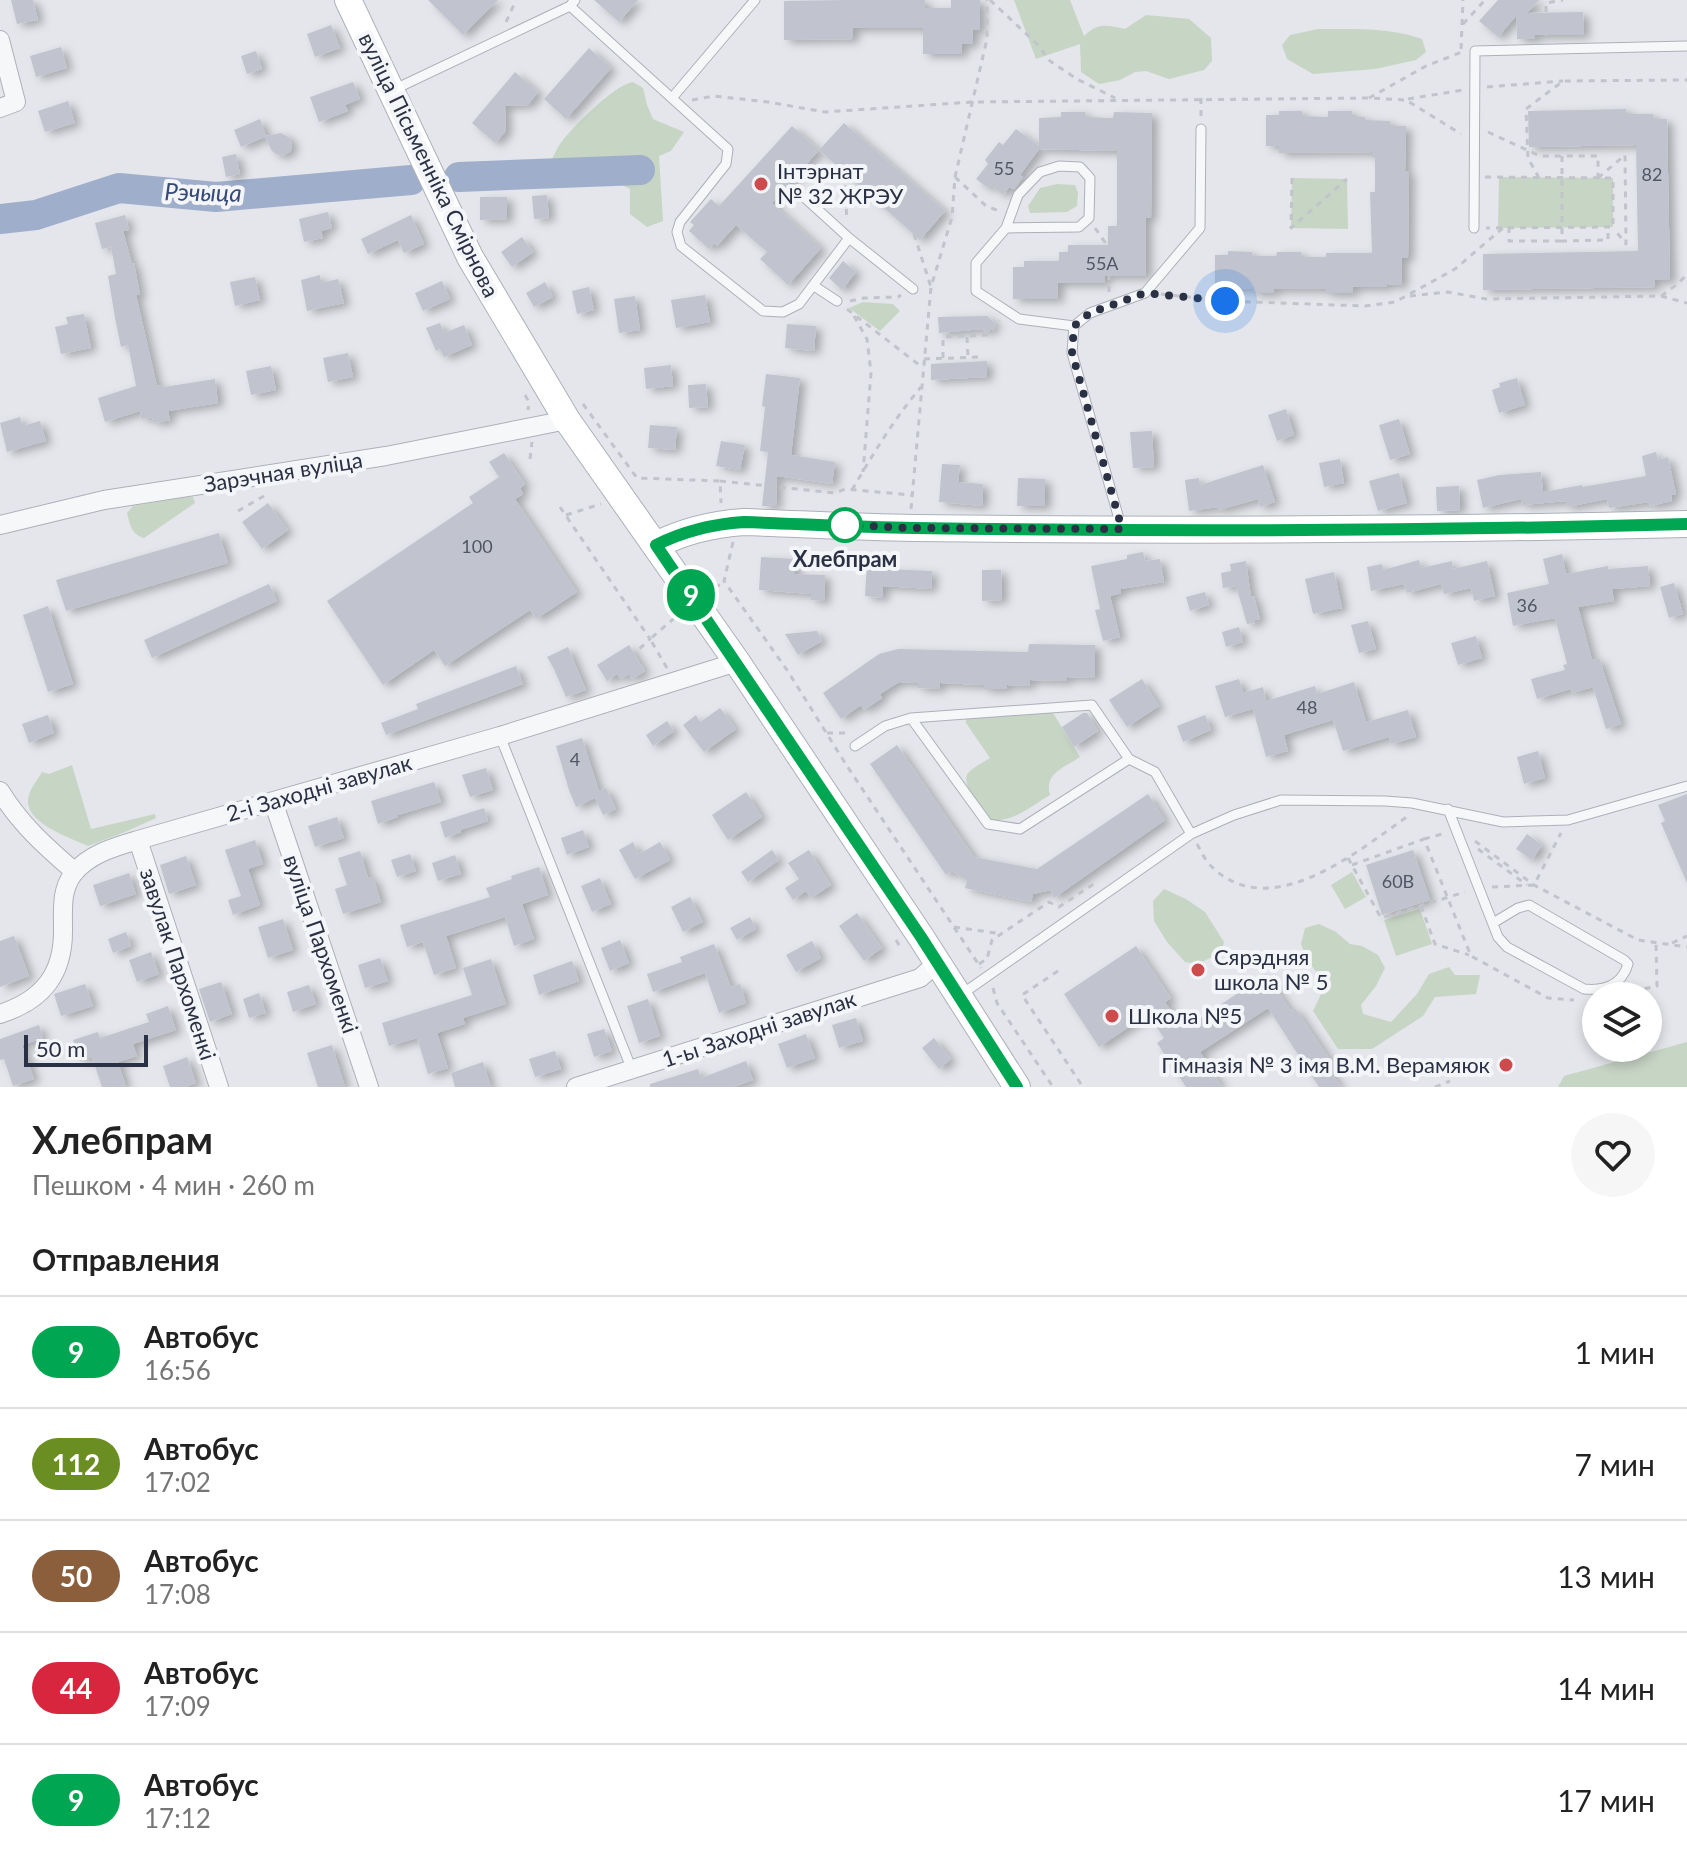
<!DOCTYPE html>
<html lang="ru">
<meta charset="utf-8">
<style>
body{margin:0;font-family:Lato,sans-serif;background:#f6f6f6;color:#222;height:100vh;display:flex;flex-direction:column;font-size:30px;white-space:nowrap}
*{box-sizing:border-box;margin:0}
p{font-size:26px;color:#767676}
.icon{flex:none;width:44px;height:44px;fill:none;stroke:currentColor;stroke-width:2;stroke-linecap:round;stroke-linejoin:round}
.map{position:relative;height:1087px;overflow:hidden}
.side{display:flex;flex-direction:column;background:#fff;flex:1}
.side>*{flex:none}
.badge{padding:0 16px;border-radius:26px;font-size:28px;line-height:52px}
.tools{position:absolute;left:1582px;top:982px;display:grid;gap:16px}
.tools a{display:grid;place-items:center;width:80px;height:80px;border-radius:50%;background:#fff;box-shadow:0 4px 12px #0003;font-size:40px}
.scale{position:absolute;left:24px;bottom:20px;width:124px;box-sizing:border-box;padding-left:8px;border:4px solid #2b3144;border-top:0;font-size:22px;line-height:28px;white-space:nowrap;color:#2b3144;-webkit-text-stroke:6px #f3f5f8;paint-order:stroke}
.you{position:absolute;width:40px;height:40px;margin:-20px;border:6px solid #fff;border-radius:50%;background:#1a73e8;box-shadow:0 0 0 12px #1a73e833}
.map>.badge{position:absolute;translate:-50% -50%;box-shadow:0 0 0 4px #fff}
h2{padding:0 32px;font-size:30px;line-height:72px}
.round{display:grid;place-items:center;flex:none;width:84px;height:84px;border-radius:42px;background:#f6f6f6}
.summary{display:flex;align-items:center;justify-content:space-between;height:136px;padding:0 32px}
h1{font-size:38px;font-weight:700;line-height:60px}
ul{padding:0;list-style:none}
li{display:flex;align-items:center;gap:24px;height:112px;padding:0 32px;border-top:2px solid #e0e0e0}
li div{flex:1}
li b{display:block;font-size:30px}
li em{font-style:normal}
li .badge{min-width:88px;font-weight:700;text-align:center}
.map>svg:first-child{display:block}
</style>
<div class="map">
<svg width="1687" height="1087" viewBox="0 0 1687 1087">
<defs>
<filter id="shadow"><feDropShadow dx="6" dy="3.5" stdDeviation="4" flood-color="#0004"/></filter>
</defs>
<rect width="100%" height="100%" fill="#e4e6eb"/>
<path fill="#c7d5c5" d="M1014,0H1070L1084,36C1097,22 1108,25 1125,29L1146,15L1189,19L1211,38L1212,61L1204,70L1169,79L1146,71L1135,72L1120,80L1099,84L1081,72L1080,44L1036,59Z
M1318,29C1353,29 1389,27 1422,39L1426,52L1416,60L1375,69L1313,74L1287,59L1282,45L1290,35Z
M633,82L643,88L647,105L653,119L684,132L671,151L659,156L663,221L647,227L630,214V189L618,183L575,184L560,181L550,163C554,156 557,147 563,140C576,124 614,85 633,82Z
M1499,177L1613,178V227L1498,228Z
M1292,178L1347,179L1348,229L1291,228Z
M1057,184L1075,185L1078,193L1077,206L1067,212L1030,213L1028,206L1040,188Z
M863,302L893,304L900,311L880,331L849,308Z
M186,497H193L195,503L144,538C132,535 130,525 127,513L133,506Z
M1050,708L1080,757C1064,768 1044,773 1050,795C1031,806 1010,825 988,819C981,809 960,784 968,773C973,767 983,763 990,758L966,723V718Z
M72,765L91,829L155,814L156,818L125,832L88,846C71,838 20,822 29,795C31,787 38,779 42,772L49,774Z
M1352,872L1366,897L1345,909L1331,885Z
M1164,889L1186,899L1205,912L1224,942L1222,952L1198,964L1185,962L1167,942L1154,921L1153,901Z
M1420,909L1432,944L1396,956L1384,920Z
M1319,924L1336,932L1350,944L1362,946L1378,955L1385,968L1376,986L1361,1005L1363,1014L1391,1022L1417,994L1429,974L1449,967L1455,975H1480L1476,994L1435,997L1423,1016L1372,1049H1338L1313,1011L1322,992V980L1307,959L1301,944L1305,928Z
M1687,1042V1087H1558L1564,1076Z"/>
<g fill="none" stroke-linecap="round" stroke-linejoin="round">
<path stroke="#9faecb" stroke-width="30" d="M459,177L640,170
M0,219L36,215L119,188L216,197L411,180"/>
</g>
<path fill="#c1c4ce" filter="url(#shadow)" d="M11,0H33L38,20L17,24Z
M428,0H498L463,35Z
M594,0H638L619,22Z
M847,0H925V8H951V0H980V30H973V44H962V54H923V28H853V39L784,40V1Z
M1498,0H1539L1527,13L1583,12L1584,35H1535V39H1517L1516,16L1498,37L1479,21Z
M331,25L340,48L315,57L307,34Z
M61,47L67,68L36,77L30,56Z
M589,48L611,68L566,119L544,99Z
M256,51L262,69L247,74L241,56Z
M515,72L538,92L528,105L505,106L506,131L495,143L472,123Z
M353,82L360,99L345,105L348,111L319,122L310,97Z
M68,101L75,123L45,132L38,111Z
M1626,109L1627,114H1653V119H1667L1670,280H1654L1655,287L1483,290V254L1638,251L1636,145L1529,147L1528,111Z
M1279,111H1302V116L1328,117V111H1352V117H1365V120L1390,121V126H1406L1405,171H1409L1408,258H1402V285L1387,284V287H1353V293H1326V289H1274V293H1253V289L1215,288V255H1228V251L1252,252V256H1276L1277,252H1301V257H1326V253H1372L1370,192H1375V157H1372V152L1279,153V146H1266V115H1279Z
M1061,112H1085V117L1113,118L1114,112L1152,113L1151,218H1146V276H1105V283H1058V299H1013V267H1024V261H1059V252H1068V245H1108V226H1117V151L1039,149L1020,175L1023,177L1015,188L1013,189L1009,187L1003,195L991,185L988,188L976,179L988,164L985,160L999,142L1003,145L1016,129L1039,146V118L1061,117Z
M260,119L266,136L281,133L290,138L292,147L290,152L281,156L276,154L272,151L265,137L241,147L234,130Z
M844,123L945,211L920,240L819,150Z
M792,126L819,150L772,203L821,248L788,285L760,259L767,252L736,225L717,246L714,243L709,249L689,231L694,225L690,222L711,199L719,206Z
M236,154L240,174L226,177L222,157Z
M547,195L549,218L534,219L532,196Z
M480,197H507V219L480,220Z
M328,212L332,228L321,231L323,238L304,242L299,219Z
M125,215L129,230L123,231L132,264L134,263L140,295H136L157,386L163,385L164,387L215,379L218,403L168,411L170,420L154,423L152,417L141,419L140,411L105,422L98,398L136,386L128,345L121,347L116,323L108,276L116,274L111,247L102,249L95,223Z
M411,215L424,244L404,253L398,240L368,254L361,239Z
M522,237L533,252L512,267L501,252Z
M843,261L856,272L842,290L829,278Z
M320,275L321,283L338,279L344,303L307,311L301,280Z
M255,277L260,300L235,306L230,282Z
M442,281L450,299L423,311L415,293Z
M545,282L553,297L534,307L526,293Z
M589,287L594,310L577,314L572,291Z
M705,295L710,322L676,328L671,300Z
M635,296L640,330L619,333L614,299Z
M84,314L91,348L61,354L55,327L68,324L66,317Z
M987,316L996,324L987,333L982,329L939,333L938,317Z
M440,323L444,333L464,325L472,345L444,357L440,349L436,351L426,328Z
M787,324L816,326L814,351L785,348Z
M348,353L353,377L328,382L323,358Z
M987,361V377L931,380V364Z
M671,365L673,386L646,389L644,368Z
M271,366L276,390L251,395L246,371Z
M766,374L800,378L791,455L835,462L832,484L777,476L776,506H762L768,452L760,451L765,407L762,406Z
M1517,378L1525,405L1499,413L1492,390L1500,387L1499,383Z
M706,384L708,407L689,408L688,385Z
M1286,409L1294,435L1277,441L1268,415Z
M20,417L22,426L40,421L46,441L7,452L0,423Z
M1399,419L1410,454L1390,460L1379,425Z
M650,425L677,427L675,450L648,448Z
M1152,431L1154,467L1133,468L1130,432Z
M721,441L745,445L740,470L716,466Z
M1656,452L1658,460L1668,457L1676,494L1671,495L1672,501L1650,506L1649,502L1609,508L1607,499L1567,507L1566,501L1522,505L1521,499L1483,508L1477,480L1499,475L1541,472L1543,492L1582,485V487L1646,476L1642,456Z
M504,453L525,484L520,488L523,494L515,499L577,592L536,619L530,610L445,666L434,650L383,685L327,601L473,503L469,497L499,477L489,462Z
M1340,459L1344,483L1324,487L1319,463Z
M942,464L960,465L958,482L983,484L982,506L939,502Z
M1263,465L1275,502L1260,507L1258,499L1219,510L1218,507L1189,511L1185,480L1199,478L1200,485Z
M1399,473L1407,503L1378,511L1369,481Z
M1018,478L1045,479V506H1017Z
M1459,486L1460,510L1437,511L1436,487Z
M268,503L288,530L262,549L242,522Z
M219,533L228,563L66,611L56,580Z
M1143,552L1145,561L1160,559L1164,582L1121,589V593L1110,596L1120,637L1103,641L1095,610L1100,609L1091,566L1127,559V555Z
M1562,554L1566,574L1608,566V569L1648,566L1650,586L1612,589L1614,601L1578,607L1592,660L1599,658L1621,724L1606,729L1593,687L1572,693L1571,689L1537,699L1531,679L1565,670L1563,665L1567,664L1555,618L1513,626L1507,593L1549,584L1543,559Z
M761,557L795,559L794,574L825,575L824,601L811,600V594L759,590Z
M1419,560L1421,568L1452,561L1453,569L1487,561L1495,596L1474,601L1471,588L1444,594L1441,584L1407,593L1404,584L1371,591L1367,567L1382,564L1383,570Z
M1246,561L1251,597L1254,596L1260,619L1255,620V623L1247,624L1236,586L1223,588L1221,573L1231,571L1230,564Z
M867,564L885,565L884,569L932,571L931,589L883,586V598L865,596Z
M982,570H1001L1002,600L982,601Z
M1334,572L1342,608L1313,614L1305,579Z
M1674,583L1683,614L1669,618L1660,587Z
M269,584L277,601L152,658L144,640Z
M1205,592L1209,605L1190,611L1186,597Z
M48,606L73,684L48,692L23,615Z
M1368,621L1376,649L1359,653L1351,625Z
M1239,627L1243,642L1226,647L1222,632Z
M817,631L822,641L798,655L785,634Z
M1476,636L1482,658L1458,665L1451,643Z
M1029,644L1095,645V678L1067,677V681L1030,680L1029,686L1007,685L1006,689H984V685L940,683L939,689L918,688V683L899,682L880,694L882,698L864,710L861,705L841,719L823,693L879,654L898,649L1028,652Z
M629,645L645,671L632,679L629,674L621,679L617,674L607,681L597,665Z
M568,647L586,690L566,697L554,669L547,657Z
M516,666L523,684L386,735L381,723L418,709L416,704Z
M1142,679L1159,706L1127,727L1109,700Z
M1239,679L1243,693L1263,687L1266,701L1315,686L1317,694L1354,682L1366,722L1408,710L1416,737L1391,744L1389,737L1343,751L1333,720L1284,735L1288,751L1266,757L1253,709L1225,717L1215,686Z
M720,708L736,729L704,752L683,725L696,715L700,722Z
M1083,713H1087L1098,731L1074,747L1062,727Z
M48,715L54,733L29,743L22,724Z
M1205,715L1211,730L1183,742L1177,726Z
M667,721L674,731L653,746L646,735Z
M582,738L599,791L606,788L616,809L603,815L595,798L576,807L569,790L556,746Z
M897,745L974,857L1037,869L1148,794L1165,820L1054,898L1051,890L1033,894L1031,902L965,888L967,881L952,871L946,875L870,764Z
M1538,751L1545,778L1524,784L1517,757Z
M486,768L493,790L470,797L462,775Z
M434,782L441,802L398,815V817L378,824L371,801Z
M746,792L762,817L728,840L712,815Z
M1687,794V883L1661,823L1665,821L1658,805Z
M484,808L488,821L460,830L461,832L445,838L440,822Z
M337,817L344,838L315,847L308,826Z
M583,830L589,847L567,855L561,838Z
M1527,834L1542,845L1532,860L1516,849Z
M255,840L263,864L248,869L260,905L233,915L228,900L241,896L225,850Z
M633,842L639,854L660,842L670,860L635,879L619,850Z
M772,850L779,860L748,882L741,872Z
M809,850L831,885L811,898L806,891L793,900L785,888L799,879L788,863Z
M1413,850L1430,900L1382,915L1366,865Z
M360,851L368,878L373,877L381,902L343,914L335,889L347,885L338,858Z
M410,854L416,871L397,877L391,860Z
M455,855L461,874L438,881L432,863Z
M186,856L196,885L169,894L160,865Z
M539,867L548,895L522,904L534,939L514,946L505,917L446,936L456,968L434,975L423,942L407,947L400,925L490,897L486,888L512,879L511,876Z
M129,873L136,894L100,906L93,885Z
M600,878L611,904L592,912L581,886Z
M690,897L703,922L683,932L671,907Z
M857,913L882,948L864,961L839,926Z
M750,917L756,929L737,940L730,928Z
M283,919L293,950L268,958L258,927Z
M126,932L131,946L113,953L108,939Z
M14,936L29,976L0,987V941Z
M620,940L629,963L610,971L601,948Z
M812,941L821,958L796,972L786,955Z
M714,944L731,987L740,984L746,1003L719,1013L705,973L653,992L647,974L682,962L680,957Z
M1136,946L1171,998L1165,1002L1180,1025L1192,1017L1195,1022L1266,974L1291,1011L1295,1008L1331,1061L1326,1065L1341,1087H1319L1268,1008L1200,1052L1222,1087H1186L1157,1043L1164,1038L1148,1014L1099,1047L1064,994Z
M151,952L159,974L137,982L129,960Z
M380,958L388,981L365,988L358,965Z
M491,959L506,1004L463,1018L465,1024L437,1033L448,1068L428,1074L417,1038L389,1046L382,1023L472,995L463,968Z
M572,961L579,981L539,995L533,975Z
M221,982L232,1014L210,1022L199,989Z
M85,984L93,1006L61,1016L54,994Z
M309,985L316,1004L293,1012L287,992Z
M259,993L266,1013L249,1018L243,999Z
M648,999L660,1036L639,1043L627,1006Z
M168,1006L176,1030L133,1044L137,1056L118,1062L126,1087H102L92,1057L80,1061L73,1040L98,1032L100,1038L149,1022L146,1014Z
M856,1018L863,1041L839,1048L832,1025Z
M39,1025L43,1038L22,1045L34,1079L13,1086L4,1059L0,1060V1039Z
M604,1029L612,1051L594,1057L587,1034Z
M806,1034L815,1058L787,1068L778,1044Z
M934,1038L951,1059L939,1069L922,1048Z
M332,1045L345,1087H318L307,1053Z
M555,1051L561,1069L535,1077L529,1059Z
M187,1057L196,1083L185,1087H170L163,1066Z
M746,1061L753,1080L734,1087H650V1084L698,1069L701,1078Z
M483,1062L491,1087H455L451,1073Z"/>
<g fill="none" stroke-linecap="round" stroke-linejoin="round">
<g stroke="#acb0b9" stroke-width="11">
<path id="service" d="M570,6L728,149L726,164L680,222L677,232L681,246L763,311L783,312L799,304L849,238L805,198
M393,90L570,6L575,0
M672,98L755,0
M1006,228L1079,227L1089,218L1090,178L1080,167L1059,166L1040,172L1018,195L1006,228L976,263V291L1019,319L1074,326
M1474,228L1475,51L1687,46
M849,238L913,289
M814,286L837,301
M1121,526L1072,353L1074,326L1090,313L1145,293L1200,228L1201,129
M500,736L632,1070
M855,746L885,726L911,718
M1129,759L1020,829L988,824L911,718L1092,705L1129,759L1155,772L1191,834
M1448,809L1498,937L1507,947L1584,989C1604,991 1622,985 1628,964L1624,960L1529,905L1518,908L1493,923
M962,994L1191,834L1234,815L1281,800L1385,801L1412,803L1503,822L1568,820L1687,786"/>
</g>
<g stroke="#acb0b9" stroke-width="20">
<path id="minor" d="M0,40L16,102L0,108
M0,525L104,500L386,456L567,420
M0,791C20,824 46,847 75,872
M273,801L369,1087
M138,840L219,1087
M0,1014C43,1000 64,974 63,928C63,909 61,890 73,874C89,854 114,847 138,840L500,736L737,662
M576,1087L920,978L937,963"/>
</g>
<g stroke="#acb0b9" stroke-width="28">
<path id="secondary" d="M348,0L470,257L567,420L737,662L921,937L1017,1087
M656,545C684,531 713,524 744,522C801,524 857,527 914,528C1171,531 1429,530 1687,524"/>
</g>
<path stroke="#c1c4ca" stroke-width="3" stroke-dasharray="6 6" stroke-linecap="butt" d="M990,0L1037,44L1050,61L1077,79L1115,98
M506,22L516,0
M1463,24L1485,0
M1546,36V3L1563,0
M1461,49L1463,0
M1487,87L1563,81
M1201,98V119
M1369,98L1426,66L1462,52
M1408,99L1463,90
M692,100L714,96L768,102L825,112L972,102L1369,98L1406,100L1461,134
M1488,132L1540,156H1598V177
M1562,156V241L1608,240V227
M844,173L847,221
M955,177L986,206L999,211
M1485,177L1613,178V227L1486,228
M1292,178L1291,228L1347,179
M1539,178L1528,158L1526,109L1563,81L1687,80
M1598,178L1625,155L1626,244L1614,229
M1509,227V241H1562
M1095,228L1109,248
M914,234L931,287
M1109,292V276
M1161,294L1225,301L1365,306L1395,302L1455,269L1503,228
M1410,296L1448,292L1486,299L1661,296L1679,283L1687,274
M1661,296L1687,303
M850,301L864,298L898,297L901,295
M847,309L923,368
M854,316L867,339L871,373L863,472
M967,337L968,357
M943,358V337L988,335L1000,321
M924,359L981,357
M525,395L529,402L528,410
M583,404L637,478L720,481L721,503
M530,459L532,442
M720,481L835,493L845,489L911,495
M852,490C873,454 894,419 921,387
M560,507L650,639L634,654
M911,509L931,287L952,217L955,177L987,39V0
M238,511L269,493
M566,515L601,504
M733,542L724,581L787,670L847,766L981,968
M715,588L724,581
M667,668L650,639L678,615L677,613
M827,733H846L849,737
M1424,839L1446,833
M1475,841L1534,885L1638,940L1687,947
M1197,844C1201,851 1205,860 1210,865C1269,926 1358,851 1408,816
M1478,849L1527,885
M1348,858L1381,918L1465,892
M1352,865L1424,839L1471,956L1548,998L1574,1000
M1492,887L1534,885L1561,833
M1421,906L1435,944L1469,955
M954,927L1002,934
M896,940L902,950
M1672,943L1687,936
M979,964L987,959L992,940L1049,902L1059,907L1098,881
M1058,971L1022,995L1083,1087
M993,988L997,1003L1053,1087
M1621,994L1657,986L1656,943
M1435,1087L1450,1081"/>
<use href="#service" stroke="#f6f7f9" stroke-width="9"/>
<use href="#minor" stroke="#f6f7f9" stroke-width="18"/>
<use href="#secondary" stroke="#fff" stroke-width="26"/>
</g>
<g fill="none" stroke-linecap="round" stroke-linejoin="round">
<g stroke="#fff" stroke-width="18">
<path id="line" d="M1017,1087L921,937L656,545C684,531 713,524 744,522C801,524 857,527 914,528C1171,532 1429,531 1687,524"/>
</g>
<use href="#line" stroke="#00a651" stroke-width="12"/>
<path stroke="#2b3144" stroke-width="8" stroke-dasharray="0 14.4" d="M845,525L909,528L1122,529L1072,353L1074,326L1090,313L1145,293L1225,301"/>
</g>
<g fill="#ce4b4d" stroke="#f3f5f8" stroke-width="3">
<circle cx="761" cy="184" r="8"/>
<circle cx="1198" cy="970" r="8"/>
<circle cx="1112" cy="1016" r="8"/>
<circle cx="1506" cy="1065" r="8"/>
</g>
<circle fill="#fff" stroke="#00a651" stroke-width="4" cx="845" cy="525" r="16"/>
<g text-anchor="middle" stroke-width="8" stroke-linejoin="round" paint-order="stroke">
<g font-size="18" fill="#505666">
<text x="1004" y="175">55</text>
<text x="1652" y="181">82</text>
<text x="1102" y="270">55А</text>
<text x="477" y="553">100</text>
<text x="1527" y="612">36</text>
<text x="1307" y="714">48</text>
<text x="575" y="766">4</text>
<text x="1398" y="888">60В</text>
</g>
<g font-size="22" fill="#2b3144" stroke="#f3f5f8">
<text transform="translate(429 165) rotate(64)" y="8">вуліца Пісьменніка Смірнова</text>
<text transform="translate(283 472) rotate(-9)" y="8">Зарэчная вуліца</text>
<text transform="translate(319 788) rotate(-16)" y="8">2-і Заходні завулак</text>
<text transform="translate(321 944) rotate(71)" y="8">вуліца Пархоменкі</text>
<text transform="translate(178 964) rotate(72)" y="8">завулак Пархоменкі</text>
<text transform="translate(759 1029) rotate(-18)" y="8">1-ы Заходні завулак</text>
</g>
<g font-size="22" fill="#2b3144" stroke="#f3f5f8" text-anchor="start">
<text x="777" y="179">Інтэрнат<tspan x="777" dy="25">№ 32 ЖРЭУ</tspan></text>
<text x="1214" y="965">Сярэдняя<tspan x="1214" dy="25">школа № 5</tspan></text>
<text x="1128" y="1024">Школа №5</text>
<text x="1490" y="1073" text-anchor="end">Гімназія № 3 імя В.М. Верамяюк</text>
</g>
<g font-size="22" font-weight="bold" fill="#2b3144" stroke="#f3f5f8">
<text x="845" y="567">Хлебпрам</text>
</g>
<g font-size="24" font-style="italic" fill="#354a78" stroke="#f3f5f8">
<text transform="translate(203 193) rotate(1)" y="8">Рэчыца</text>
</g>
</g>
</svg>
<div class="tools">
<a><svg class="icon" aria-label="layers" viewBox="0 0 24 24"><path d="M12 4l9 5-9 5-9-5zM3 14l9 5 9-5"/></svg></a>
</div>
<div class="scale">50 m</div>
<div class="you" style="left:1225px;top:301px"></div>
<b class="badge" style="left:691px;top:595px;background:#00a651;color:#fff">9</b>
</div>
<section class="side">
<div class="summary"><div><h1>Хлебпрам</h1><p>Пешком · 4 мин · 260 m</p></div><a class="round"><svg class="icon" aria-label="heart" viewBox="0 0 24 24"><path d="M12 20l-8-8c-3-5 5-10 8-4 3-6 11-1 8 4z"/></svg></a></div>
<h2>Отправления</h2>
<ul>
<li><span class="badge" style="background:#00a651;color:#fff">9</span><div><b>Автобус</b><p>16:56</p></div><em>1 мин</em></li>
<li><span class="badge" style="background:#6b8e23;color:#fff">112</span><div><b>Автобус</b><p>17:02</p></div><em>7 мин</em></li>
<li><span class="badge" style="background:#8b5e3c;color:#fff">50</span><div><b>Автобус</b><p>17:08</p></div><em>13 мин</em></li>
<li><span class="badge" style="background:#d7263d;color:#fff">44</span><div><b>Автобус</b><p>17:09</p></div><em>14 мин</em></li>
<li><span class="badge" style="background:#00a651;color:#fff">9</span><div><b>Автобус</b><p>17:12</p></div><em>17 мин</em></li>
</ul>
</section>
